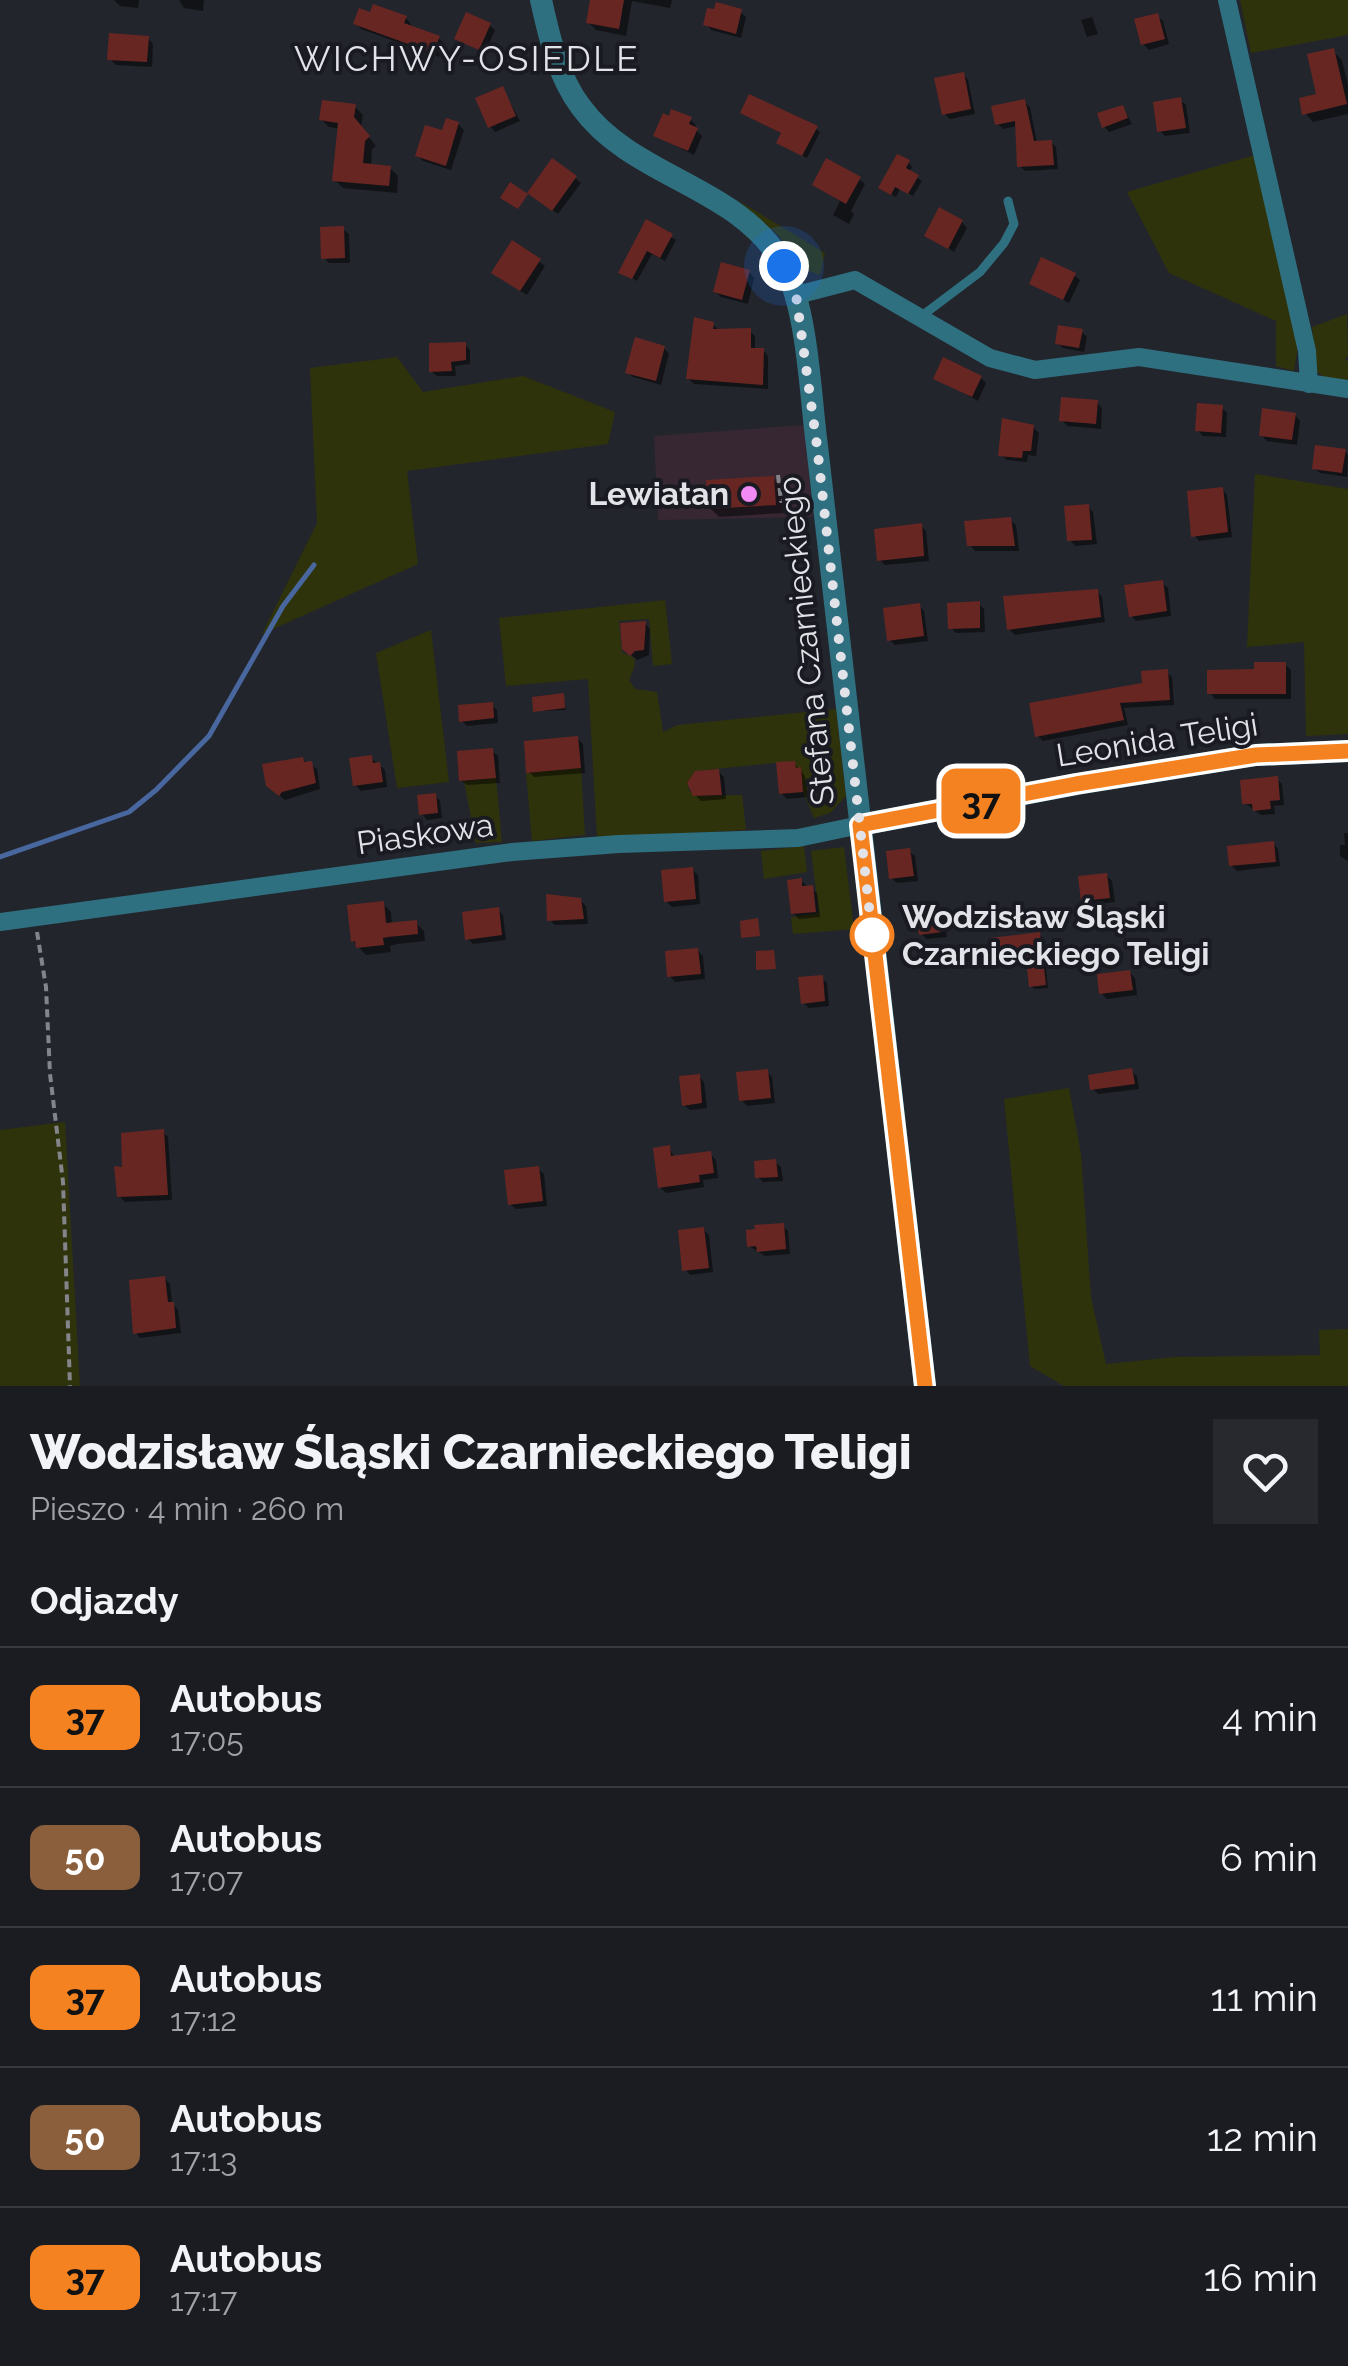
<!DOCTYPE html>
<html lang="pl">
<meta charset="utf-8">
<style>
body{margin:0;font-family:Raleway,sans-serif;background:#27292e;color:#f1f3f6;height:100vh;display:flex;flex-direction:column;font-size:38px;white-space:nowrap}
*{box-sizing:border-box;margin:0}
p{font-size:32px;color:#9fa1a5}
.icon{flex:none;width:55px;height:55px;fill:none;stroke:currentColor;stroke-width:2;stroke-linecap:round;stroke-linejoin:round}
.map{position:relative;height:1386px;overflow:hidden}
.drawer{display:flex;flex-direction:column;background:#1a1c21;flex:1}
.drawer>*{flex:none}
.badge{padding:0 20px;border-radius:15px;font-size:35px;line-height:65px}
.you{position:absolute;width:50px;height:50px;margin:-25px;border:8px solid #fff;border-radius:50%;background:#1a73e8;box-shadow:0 0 0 15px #1a73e833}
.map>.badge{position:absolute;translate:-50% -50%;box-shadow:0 0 0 5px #fff}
h2{padding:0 30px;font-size:38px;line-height:90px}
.round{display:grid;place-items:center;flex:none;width:105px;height:105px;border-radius:0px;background:#27292e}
.headline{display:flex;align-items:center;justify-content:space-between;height:170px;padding:0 30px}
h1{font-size:48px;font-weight:800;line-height:75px}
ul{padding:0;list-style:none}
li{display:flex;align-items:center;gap:30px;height:140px;padding:0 30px;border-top:2px solid #383a3f}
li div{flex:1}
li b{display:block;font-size:38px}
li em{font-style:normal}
li .badge{min-width:110px;font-weight:700;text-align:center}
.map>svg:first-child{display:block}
</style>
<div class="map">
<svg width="1348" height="1386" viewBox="0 0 1348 1386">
<rect width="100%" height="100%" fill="#23252c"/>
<path fill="#362733" d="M804,425L813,517L658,520L654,436Z"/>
<path fill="#2f330b" d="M1240,0H1348V35L1251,53Z
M1255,155L1298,345L1294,371L1276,366V321L1169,273L1127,192Z
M739,201L825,253L820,275L803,269L779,236Z
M1347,314L1348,355L1345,360L1348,361V382L1329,380L1317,372L1312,327Z
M397,357L423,392L523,376L615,412L608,444L407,471L418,564L262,634L317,523L310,368Z
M1255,474L1348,489V734L1306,736L1304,642L1247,647Z
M665,600L672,664L653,666L649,619L619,621L622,652L634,658L635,665L629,680L635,689L657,692L663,732L678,725L836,709L846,796L830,813L814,818L803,792L801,768H796L795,761L695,771L687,783L690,792L696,791L697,796L742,795L746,830L597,838L588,679L506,686L499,618Z
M431,630L449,782L397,788L376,653Z
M581,768L585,835L532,841L526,773Z
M496,778L502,842L476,843L464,781Z
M804,846L807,872L764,879L761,851Z
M844,847L854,929L793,934L791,917L819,913L811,851Z
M1069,1088L1081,1154L1091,1297L1106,1364L1176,1357L1320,1355L1319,1330L1348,1329V1386H1064L1030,1366L1004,1099Z
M65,1122L80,1386H0V1130Z"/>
<path fill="#0007" d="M114,0H139L138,8L120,6Z
M179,0H204L203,11L184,8Z
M593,0H672L670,8L632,1L626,36L596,30L589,23Z
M740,12L746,17L741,38L711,30L706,24Z
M1157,16L1163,21L1169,44L1149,50L1143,44Z
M1092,17L1098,34L1087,37L1081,20Z
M406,18L411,24L410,28L438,38L444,43L439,57L361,29L356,23Z
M489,25L495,30L485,53L457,38Z
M148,38L153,44L152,67L116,65L110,59Z
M1333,51L1342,60L1348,86V114L1313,122L1305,113L1319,96Z
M963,74L968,80L975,114L950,119L944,113Z
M503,89L520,121L495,132L490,126Z
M1180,100L1186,105L1190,133L1165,136L1160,131Z
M1024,102L1030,107L1037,143L1051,142L1056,147L1058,169L1025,171L1020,166L1017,126L1003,129L998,124Z
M355,107L363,115L361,127L376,146L372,149L371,166L390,168L398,176L397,193L343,188L335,180L340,129L329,127L321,119Z
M1123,107L1132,124L1109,132L1104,126Z
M747,116L816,129L820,132L807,158L783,146V134Z
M670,119L691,120L696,125L695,129L702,136L694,155L656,136Z
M458,124L464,130L451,170L423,161L418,156Z
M908,162L912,167L909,172L922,181L913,196L900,189L896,197L886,192Z
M575,178L581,183L558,214L536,198Z
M859,179L865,184L851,211L854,214L849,224L833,215L840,201L815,185Z
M962,222L967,228L954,252L927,235Z
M647,223L676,240L665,261L652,254L637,281L621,272Z
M343,229L349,234L350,263H329L324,258Z
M513,244L545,266L527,295L500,278Z
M749,272L754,278L748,304L721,297L716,292Z
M1074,275L1080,280L1069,303L1032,283Z
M713,325L720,331H750L755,336V350H763L768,356V389L694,384L688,378Z
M1082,332L1087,337L1084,352L1063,348L1058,343Z
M465,344L470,350V364L455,366L456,376H437L431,371Z
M664,348L669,354L661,385L633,377L628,372Z
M936,378H981L986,383L978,401Z
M1097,403L1102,408L1101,429L1067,426L1062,420Z
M1222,408L1227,413L1226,437L1203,436L1197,430Z
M1295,415L1300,421L1297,445L1267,441L1261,435Z
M1033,427L1039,433L1036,456L1028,455L1027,462L1007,460L1001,455Z
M1345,451L1348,455L1347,477L1320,473L1314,468Z
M774,479L782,488L784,513L719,517L710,508Z
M1222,489L1227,495L1232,537L1199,541L1194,535Z
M1088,506L1093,512L1097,544L1075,546L1070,540Z
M1010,520L1016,525L1019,551H975L970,545Z
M921,526L926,531L929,561L885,565L879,559Z
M1162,583L1168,588L1171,616L1136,621L1131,616Z
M1097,591L1102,597L1105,622L1015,635L1009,629Z
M979,604L984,609L985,632L956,633L951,628Z
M919,606L924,611L928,641L895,645L889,639Z
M645,623L650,629L649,655L637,660L624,648Z
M1285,664L1291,670V699H1215L1210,693L1256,672Z
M1167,672L1172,677L1174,705L1124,708L1128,725L1043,741L1038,736Z
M563,696L566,710L536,711Z
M492,705L497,710L498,723L467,726L462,721Z
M577,738L583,744L585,773L534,777L529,772Z
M492,751L498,756L500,783L467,785L461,780Z
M371,758L385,770L387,787L361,791L355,785Z
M303,760L317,769L320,789L285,800L274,791Z
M794,763L805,776L808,797L787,799L781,793Z
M718,771L724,777L726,799L701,801L695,795Z
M1277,779L1282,784L1284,805L1274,806L1275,814L1261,815L1245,803Z
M435,795L440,801L442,818L427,820L422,814Z
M1344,833H1348V861L1340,856V845H1345Z
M1273,843L1278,849L1280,866L1237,871L1231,865Z
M909,851L915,856L918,881L897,883L891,878Z
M692,870L698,875L700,904L672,907L666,901Z
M1107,876L1112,881L1115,902L1089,905L1084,900Z
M801,881L817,893L820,917L799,919L793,913Z
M580,900L586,906L588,924L555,925L550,920Z
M383,904L391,912L392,925L416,923L424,931L425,941L397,944L390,946L391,952L366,955L353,941Z
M498,910L503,915L506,940L473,944L468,939Z
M939,912L944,917L947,937L927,939L921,934Z
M1039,934L1043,938L1048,988L1035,989L1031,986L1028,951L997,955L994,951Z
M697,950L703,956L705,979L675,982L670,976Z
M1129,972L1135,978L1137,995L1107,999L1101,993Z
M822,978L827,983L829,1006L809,1008L803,1003Z
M1131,1071L1137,1076L1139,1089L1098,1094L1093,1089Z
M767,1072L772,1077L775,1103L747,1106L742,1100Z
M699,1076L704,1082L707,1108L690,1110L684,1105Z
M163,1132L168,1137L172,1200L125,1202L119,1196L125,1169Z
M669,1148L675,1158L710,1154L716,1160L718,1178L703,1180L704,1187L666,1193L660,1187Z
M775,1162L781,1167L783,1181L763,1182L758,1177Z
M538,1169L544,1174L547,1206L516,1209L510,1204Z
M783,1226L788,1231L790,1254L765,1256L749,1246Z
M703,1229L709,1235L713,1272L690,1275L685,1269Z
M165,1279L170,1284L172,1303L178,1310L181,1333L140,1338L135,1332Z"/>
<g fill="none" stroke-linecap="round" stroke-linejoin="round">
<path stroke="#49679f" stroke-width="5" d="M0,857L129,812L156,790L209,736L283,606L314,565"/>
</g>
<path fill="#682623" d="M590,0H624L619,29L586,23Z
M716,2L742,9L736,34L703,25L707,8L714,9Z
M373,4L407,16L404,23L440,36L433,53L353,24L359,8L370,12Z
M466,12L491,23L479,50L454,39Z
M1158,13L1165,39L1141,45L1134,19Z
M109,33L149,36L147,62L107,60Z
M1334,48L1347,104L1302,115L1299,98L1316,94L1307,54Z
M964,72L971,109L942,115L934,78Z
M503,86L516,116L488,128L475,98Z
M749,94L818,126L802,156L776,143L781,133L740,113Z
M1181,97L1186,128L1157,132L1153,102Z
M1025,99L1034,141L1052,140L1054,165L1017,167L1015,121L995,125L991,106Z
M322,100L356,104L354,117L370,136L365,141L363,163L391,166L389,186L332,181L338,123L319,120Z
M1123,105L1128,118L1102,128L1097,113Z
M671,109L692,117L689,124L698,128L688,151L653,136L663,113L669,116Z
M446,118L459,122L446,166L415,156L425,125L442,130Z
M897,154L910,160L906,168L919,175L908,194L895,187L891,195L878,188Z
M552,158L577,176L552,211L527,193Z
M826,158L861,177L846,204L812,185Z
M510,182L528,194L518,209L500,198Z
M939,207L963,220L948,249L924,236Z
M646,219L673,234L660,258L647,251L632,279L618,273Z
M344,226L345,258L321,259L320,227Z
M512,240L541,259L520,291L491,273Z
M1041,257L1076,273L1063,300L1029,284Z
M721,262L750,270L742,300L713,292Z
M694,317L714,322L713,329L751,328V348H764L763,385L686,379Z
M1058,325L1083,329L1079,348L1055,344Z
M635,337L665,346L656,381L625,373Z
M466,342V360L451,362L452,371L429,372V343Z
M943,357L982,376L972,397L933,379Z
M1061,397L1098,400L1096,424L1059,421Z
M1197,403L1223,405L1221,433L1195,431Z
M1262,408L1296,413L1292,440L1259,436Z
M1002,418L1034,425L1031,451H1023L1022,458L998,456Z
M1315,445L1346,449L1342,473L1312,469Z
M774,476L776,505L708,509L706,480Z
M1223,487L1228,532L1191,537L1187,491Z
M1089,504L1092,540L1067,541L1064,506Z
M1011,517L1015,546H967L964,521Z
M922,523L924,556L877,561L874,529Z
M1163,580L1167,611L1129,617L1124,585Z
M1098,589L1101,617L1007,630L1003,596Z
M980,601V628L948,629L947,603Z
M920,603L924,636L887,641L883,608Z
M646,621L644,650L635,651L630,656L622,649L620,623Z
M1254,662H1286V694H1207V670L1254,669Z
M1168,669L1170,700L1120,703L1124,720L1035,737L1029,703L1142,683L1141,671Z
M564,693L565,708L533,712L532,697Z
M493,702L494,718L459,722L458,705Z
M578,736L581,768L526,773L524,741Z
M493,748L496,778L459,781L457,751Z
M372,755L373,763L380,762L383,782L353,786L349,758Z
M303,757L304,762L312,761L316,783L282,792L279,796L266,786L262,764Z
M795,761L796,768L801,767L803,792L779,794L776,762Z
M719,769L722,795L693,796L687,783L695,771Z
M1278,776L1280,800L1270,801L1271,809L1253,811L1252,804H1242L1240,780Z
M436,793L438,813L419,815L417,795Z
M1274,841L1276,862L1229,866L1227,846Z
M910,848L914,876L889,879L886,851Z
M693,867L696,899L664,902L661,870Z
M1107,873L1110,898L1081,901L1078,876Z
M802,878V886L813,885L816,912L791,914L787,880Z
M546,894L581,898L584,919L547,921Z
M384,901L386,923L417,920L418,934L388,937L383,938L384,945L356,948L355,941L351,942L347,905Z
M499,907L502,935L465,940L462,912Z
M940,909L942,932L919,935L916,912Z
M758,918L760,936L741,938L740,921Z
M1040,932L1046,985L1029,987L1025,949L991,953L990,938Z
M698,948L701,974L667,977L665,951Z
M774,950L776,969L756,970V951Z
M1130,970L1133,990L1099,994L1097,974Z
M823,975L825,1001L801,1004L798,977Z
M1132,1068L1135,1084L1090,1090L1088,1075Z
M768,1069L771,1098L739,1101L736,1072Z
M700,1074L702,1103L682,1106L679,1076Z
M164,1129L168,1195L117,1197L114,1166L122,1167L121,1133Z
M670,1145L671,1156L711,1151L714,1173L699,1175L700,1182L658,1188L653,1148Z
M776,1159L778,1177L755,1178L754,1161Z
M539,1166L543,1201L508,1205L504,1170Z
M784,1223L786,1249L757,1252L756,1246L747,1247L746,1230L755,1229L754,1225Z
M704,1227L709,1268L682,1271L678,1230Z
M165,1276L168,1302H174L176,1328L133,1334L129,1280Z"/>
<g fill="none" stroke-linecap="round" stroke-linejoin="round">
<path stroke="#83858b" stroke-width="4" stroke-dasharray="8 5" stroke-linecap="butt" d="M778,475L781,501L805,499
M37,932L46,987L50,1074L63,1182L70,1386"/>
<path stroke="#2f7080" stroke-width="9" d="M919,318L980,272L1004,243L1014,224L1008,201"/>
<path stroke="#2f7080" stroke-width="18" d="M1227,0L1307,351L1309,384
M797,295L855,280L990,358L1035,370L1139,357L1348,389
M0,922L512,852L619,844L798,838L860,825"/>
<path stroke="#2f7080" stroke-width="22" d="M541,0C549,36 558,77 581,107C633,179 741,186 784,266C808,311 810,394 817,446L925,1386
M860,825L1077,784L1256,755L1348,751"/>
</g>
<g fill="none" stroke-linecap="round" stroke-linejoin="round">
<g stroke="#fff" stroke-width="22">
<path id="line" d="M925,1386L860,825L1076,784L1256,755L1348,751"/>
</g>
<use href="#line" stroke="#f58220" stroke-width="15"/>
<path stroke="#e2e3e8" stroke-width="10" stroke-dasharray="0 18" d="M784,266L796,295L817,446L874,951L872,935"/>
</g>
<circle fill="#f18af4" stroke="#1a1b22" stroke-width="4" cx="749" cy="494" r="10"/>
<circle fill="#fff" stroke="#f58220" stroke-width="5" cx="872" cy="935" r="20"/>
<g text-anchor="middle" stroke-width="8" stroke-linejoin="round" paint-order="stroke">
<g font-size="32" font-weight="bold" fill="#e2e3e8" stroke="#1a1b22" text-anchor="end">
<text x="729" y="505">Lewiatan</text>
</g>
<g font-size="32" fill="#e2e3e8" stroke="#1a1b22">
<text transform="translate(806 641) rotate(-96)" y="11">Stefana Czarnieckiego</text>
<text transform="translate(1157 740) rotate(-9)" y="11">Leonida Teligi</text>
<text transform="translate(425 834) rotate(-8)" y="11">Piaskowa</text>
</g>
<g font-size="32" font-weight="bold" fill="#e2e3e8" stroke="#1a1b22" text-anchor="start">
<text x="902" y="928">Wodzisław Śląski<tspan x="902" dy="37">Czarnieckiego Teligi</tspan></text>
</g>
<g font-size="35" letter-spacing="2.5" fill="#e2e3e8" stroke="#1a1b22">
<text x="467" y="71">WICHWY-OSIEDLE</text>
</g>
</g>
</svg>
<div class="you" style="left:784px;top:266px"></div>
<b class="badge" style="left:981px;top:801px;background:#f58220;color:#111">37</b>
</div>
<section class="drawer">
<div class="headline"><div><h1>Wodzisław Śląski Czarnieckiego Teligi</h1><p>Pieszo · 4 min · 260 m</p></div><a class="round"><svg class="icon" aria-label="heart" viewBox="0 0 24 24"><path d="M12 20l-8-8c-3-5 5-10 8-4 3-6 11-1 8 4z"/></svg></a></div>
<h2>Odjazdy</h2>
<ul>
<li><span class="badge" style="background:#f58220;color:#111">37</span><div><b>Autobus</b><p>17:05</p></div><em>4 min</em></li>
<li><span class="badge" style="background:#8b5e3c;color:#fff">50</span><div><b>Autobus</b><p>17:07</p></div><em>6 min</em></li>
<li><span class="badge" style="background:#f58220;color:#111">37</span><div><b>Autobus</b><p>17:12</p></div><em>11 min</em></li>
<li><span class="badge" style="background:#8b5e3c;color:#fff">50</span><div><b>Autobus</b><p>17:13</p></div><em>12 min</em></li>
<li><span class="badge" style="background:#f58220;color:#111">37</span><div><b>Autobus</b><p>17:17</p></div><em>16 min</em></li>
</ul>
</section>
